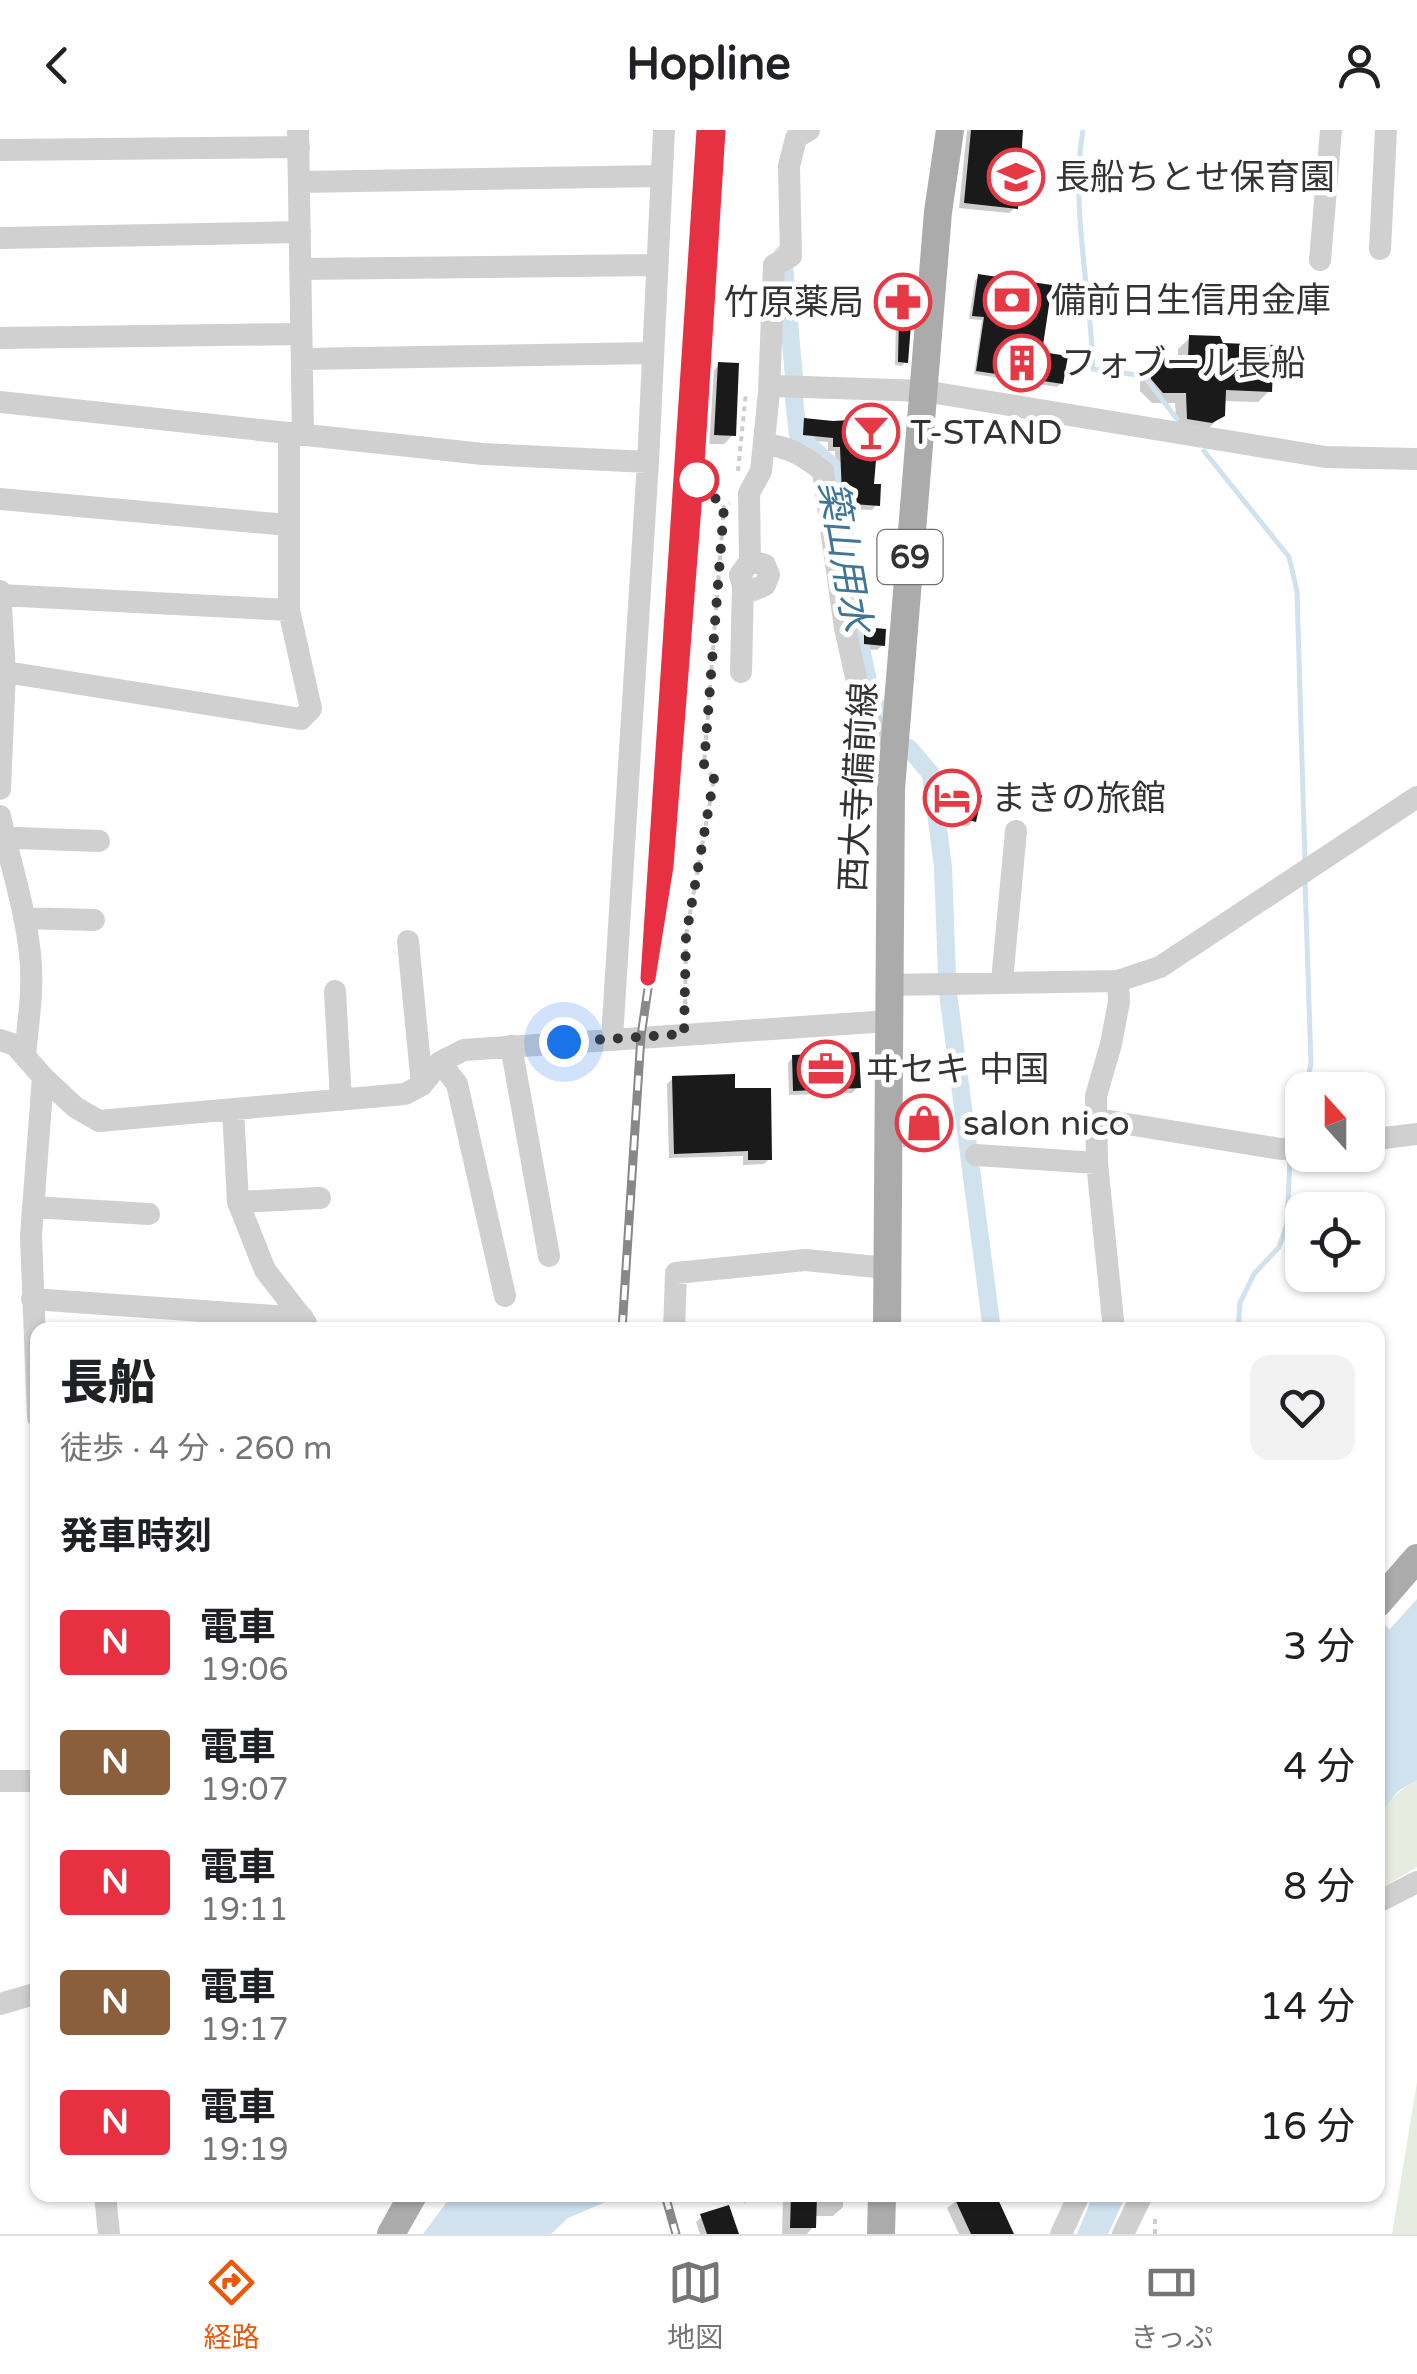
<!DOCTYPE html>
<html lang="ja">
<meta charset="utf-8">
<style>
body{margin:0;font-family:"Varela Round","Noto Sans JP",sans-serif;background:#f2f2f2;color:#202124;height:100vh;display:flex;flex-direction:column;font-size:38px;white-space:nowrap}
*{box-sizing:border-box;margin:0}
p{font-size:32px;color:#757577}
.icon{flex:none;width:55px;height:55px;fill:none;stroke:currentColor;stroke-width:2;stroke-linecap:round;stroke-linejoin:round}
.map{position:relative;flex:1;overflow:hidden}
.panel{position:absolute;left:30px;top:1192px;width:1355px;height:880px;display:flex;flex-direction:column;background:#fff;border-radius:20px;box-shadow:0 2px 8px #0004}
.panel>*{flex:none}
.badge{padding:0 20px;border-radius:8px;font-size:35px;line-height:65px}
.needle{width:65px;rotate:339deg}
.tools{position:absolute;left:1285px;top:942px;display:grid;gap:20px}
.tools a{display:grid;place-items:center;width:100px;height:100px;border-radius:20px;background:#fff;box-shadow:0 2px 8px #0004;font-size:50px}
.you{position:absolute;width:50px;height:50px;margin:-25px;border:8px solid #fff;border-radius:50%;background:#1a73e8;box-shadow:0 0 0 15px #1a73e833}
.map>.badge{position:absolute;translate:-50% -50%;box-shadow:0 0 0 5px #fff}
h2{padding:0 30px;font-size:38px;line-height:90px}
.round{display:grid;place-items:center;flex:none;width:105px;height:105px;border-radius:20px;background:#f2f2f2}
.summary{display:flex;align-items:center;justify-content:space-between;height:170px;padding:0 30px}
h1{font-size:48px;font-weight:800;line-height:75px}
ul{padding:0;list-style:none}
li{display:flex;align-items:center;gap:30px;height:120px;padding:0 30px}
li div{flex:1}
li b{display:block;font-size:38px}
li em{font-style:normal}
li .badge{min-width:110px;font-weight:700;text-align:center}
header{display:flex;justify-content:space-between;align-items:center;height:130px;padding:0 30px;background:#fff;font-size:45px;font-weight:800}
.menu{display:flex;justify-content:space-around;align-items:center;height:140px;border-top:2px solid #e0e0e0;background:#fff;font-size:28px;color:#757577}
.menu a{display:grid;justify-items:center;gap:5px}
.menu .active{color:#ea580c}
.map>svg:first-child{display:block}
</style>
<header><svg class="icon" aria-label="back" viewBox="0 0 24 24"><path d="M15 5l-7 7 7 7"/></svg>Hopline<svg class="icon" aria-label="person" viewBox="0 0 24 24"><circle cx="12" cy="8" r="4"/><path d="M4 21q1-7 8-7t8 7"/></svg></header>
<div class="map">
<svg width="1417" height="2104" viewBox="0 0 1417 2104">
<rect width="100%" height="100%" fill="#fff"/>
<path fill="#e6ecdf" d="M1417,1650V1737L1378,1760C1378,1708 1365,1679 1417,1650Z
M1417,1952V2104H1392Z"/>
<path fill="#cfe2ee" d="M1417,1469V1650L1398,1661L1378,1686V1512Z
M452,2065H622L568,2088L551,2104H423Z
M1093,2065H1126L1108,2104H1077Z"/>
<path fill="#0003" d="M967,0H1020L1015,78L1009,83L959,78Z
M979,147L1061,253L1057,257L974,244L982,190L969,189L975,150Z
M896,158L906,231L902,236L895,235L896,191H892V162Z
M1190,208L1269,261L1258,272L1223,271L1222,285L1210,297L1177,300L1175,273H1152L1140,261V242L1152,230H1178V219Z
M719,235L733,305L724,314H706L710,244Z
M805,291L878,298L893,317L887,323H874L872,356L877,374L872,380L849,379V369H837L835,321H828V312L799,310L800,296Z
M865,500L883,515L877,520L859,519L860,505Z
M945,657L973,690L968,696L949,692L951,684L934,680L940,663Z
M793,927L858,957L852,963L789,965L788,933Z
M673,948L733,961L769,1029L764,1034L743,1035V1026L669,1028L667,954Z
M907,975L939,1010L933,1016L903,1017L902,981Z
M742,2065H764L744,2073Z
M783,2065H843V2077L833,2086H814L813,2097L807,2104H782Z
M964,2065H994L1012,2104H959L947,2078Z
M702,2087L737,2104H700L696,2092Z"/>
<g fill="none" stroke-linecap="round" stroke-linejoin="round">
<path stroke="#cfe2ee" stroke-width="5" d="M1083,0C1070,78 1091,160 1093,239L1144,246L1177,289
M1204,321L1289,427L1297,461L1305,732
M1305,960L1311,934L1305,751
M1293,1011L1302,970
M1238,1200L1240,1173L1254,1144L1279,1117L1287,1094L1290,1027
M1381,1493L1391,1506"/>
<path stroke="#cfe2ee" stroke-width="18" d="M783,124L794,247
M794,269L798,305L836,340L859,510L872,568L886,592
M909,618L931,644L943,737L947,845
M948,863L992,1200"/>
</g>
<path fill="#1a1a1a" d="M971,0H1023L1018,79L964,73Z
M978,144L1052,155L1042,222L1068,226L1063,254L976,241L984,187L972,186Z
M895,155H914L908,233L898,232L899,188H895Z
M1189,205L1220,206L1223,213L1274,215L1272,262L1226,260L1225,286L1212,293L1187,289L1186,263H1163L1151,249V228H1188Z
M718,232L739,233L736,306L714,305Z
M804,288L833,291L881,288V296H896L895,318H877L874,354H881L880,376L853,374L854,365H842L840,317H833V308L803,305Z
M864,497L886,499L885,516L864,514Z
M945,654L982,665L976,692L953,686L955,679L939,674Z
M859,922L861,958L793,961L792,925Z
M735,944V958H771L772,1030H748V1021L674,1024L672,946Z
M940,972L942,1011L908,1013L906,973Z
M791,2065H817L816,2098H790Z
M953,2065H996L1014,2104H971Z
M729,2075L739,2104H707L700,2084Z"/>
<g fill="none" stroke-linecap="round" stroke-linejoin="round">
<path stroke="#cdcdcd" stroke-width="4" stroke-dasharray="5 5" stroke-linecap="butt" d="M738,341L746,262
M685,884L686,806L714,649L704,635L724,377L730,373
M1155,2104V2084"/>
<path stroke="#d0d0d0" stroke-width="22" d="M298,0L303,304
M0,20L299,17
M299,52L661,46
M0,108L300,102
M1380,119L1386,0
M1320,130L1331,0
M300,139L656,135
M0,208L301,204
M302,229L652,223
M769,262L775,256L924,261L1325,327L1417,329
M0,272L483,324L648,332
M764,314C789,317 803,325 823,341L845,498L862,575L876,599L895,613
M0,369L288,395
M750,431L749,363L761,341L769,262L774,135L791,126L789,36L796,8L809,0
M0,461L5,542L0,659
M0,465L289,480
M0,541L301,589L311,579L289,480V303
M741,542L743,455L740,445L750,431L765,435L769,445L765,455L754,460L743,455
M0,686C10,733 25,777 30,824C34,858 28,892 25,926
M0,712L16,708L99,711
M24,788L94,790
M408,811L422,955
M1002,851L1016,701
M889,855L1118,851L1160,837L1417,667
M335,861L341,970
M612,909L648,332L664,0
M0,910L15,915L43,947L31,1106L38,1287
M511,916L549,1126
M440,932L457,954L505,1166
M43,947L75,977L99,991L405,964L422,955L440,932L464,920L889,891
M233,980L238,1072L265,1140L306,1193
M1097,989L1281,1019L1302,1018
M1368,1010L1417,1004
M976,1025L1097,1033
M238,1072L320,1068
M33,1077L149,1084
M32,1169L303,1188
M674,1200L676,1143L805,1130L887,1138
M1114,1200L1097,1033L1096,966L1111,914L1119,872L1118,851
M0,1651H38
M1378,1772L1417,1752
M0,1874L38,1863
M105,2065L109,2104
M1061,2104L1079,2065
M1123,2104L1142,2065"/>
<path stroke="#ababab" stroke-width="28" d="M887,1200L891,659L938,82L950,0
M1378,1473L1417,1428
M391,2104L413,2065
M881,2104L882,2065"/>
<g stroke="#888" stroke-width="9">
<path id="rail" d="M622,1200L641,906L666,736L696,350L718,0
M665,2065L676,2104"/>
</g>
<use href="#rail" stroke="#fff" stroke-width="5" stroke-dasharray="15" stroke-linecap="butt"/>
</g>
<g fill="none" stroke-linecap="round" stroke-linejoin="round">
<g stroke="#fff" stroke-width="22">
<path id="line" d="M704,0L648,848L666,736L696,350L718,0"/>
</g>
<use href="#line" stroke="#e73042" stroke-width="15"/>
<path stroke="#333" stroke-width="10" stroke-dasharray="0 18" d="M564,912L684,904L686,806L714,648L704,635L724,377L697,350"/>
</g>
<defs>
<g id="school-ring" transform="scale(2.875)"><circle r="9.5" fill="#fff" stroke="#e63946" stroke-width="1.5"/><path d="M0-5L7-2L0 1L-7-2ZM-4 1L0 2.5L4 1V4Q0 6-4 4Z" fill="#e63946"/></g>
<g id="bank-ring" transform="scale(2.875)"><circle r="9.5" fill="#fff" stroke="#e63946" stroke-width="1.5"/><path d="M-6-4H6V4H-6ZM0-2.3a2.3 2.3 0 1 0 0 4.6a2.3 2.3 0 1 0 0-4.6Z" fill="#e63946"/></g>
<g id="pharmacy-ring" transform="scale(2.875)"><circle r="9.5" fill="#fff" stroke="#e63946" stroke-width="1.5"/><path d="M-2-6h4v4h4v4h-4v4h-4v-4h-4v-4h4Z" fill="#e63946"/></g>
<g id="building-ring" transform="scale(2.875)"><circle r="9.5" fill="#fff" stroke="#e63946" stroke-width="1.5"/><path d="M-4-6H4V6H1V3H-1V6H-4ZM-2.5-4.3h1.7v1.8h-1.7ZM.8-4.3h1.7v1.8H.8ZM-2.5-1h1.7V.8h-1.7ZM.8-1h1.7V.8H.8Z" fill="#e63946"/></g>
<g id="bar-ring" transform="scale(2.875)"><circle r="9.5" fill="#fff" stroke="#e63946" stroke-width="1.5"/><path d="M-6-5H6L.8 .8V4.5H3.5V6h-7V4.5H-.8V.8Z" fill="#e63946"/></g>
<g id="hotel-ring" transform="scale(2.875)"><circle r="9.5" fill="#fff" stroke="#e63946" stroke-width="1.5"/><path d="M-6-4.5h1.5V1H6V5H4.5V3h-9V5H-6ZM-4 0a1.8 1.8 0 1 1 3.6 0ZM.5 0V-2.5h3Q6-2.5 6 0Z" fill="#e63946"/></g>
<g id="office-ring" transform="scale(2.875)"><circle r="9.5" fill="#fff" stroke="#e63946" stroke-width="1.5"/><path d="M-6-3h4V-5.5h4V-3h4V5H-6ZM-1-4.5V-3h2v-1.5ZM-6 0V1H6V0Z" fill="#e63946"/></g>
<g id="shop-ring" transform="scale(2.875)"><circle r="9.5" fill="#fff" stroke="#e63946" stroke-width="1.5"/><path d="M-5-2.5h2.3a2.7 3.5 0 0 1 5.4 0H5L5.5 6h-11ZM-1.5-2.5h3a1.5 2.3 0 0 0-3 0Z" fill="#e63946"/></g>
</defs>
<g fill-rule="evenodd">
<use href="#school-ring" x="1016" y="47"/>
<use href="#bank-ring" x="1012" y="170"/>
<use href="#pharmacy-ring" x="903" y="172"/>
<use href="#building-ring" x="1022" y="233"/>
<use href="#bar-ring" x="871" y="302"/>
<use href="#hotel-ring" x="952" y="668"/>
<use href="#office-ring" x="826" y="939"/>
<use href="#shop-ring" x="924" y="993"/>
</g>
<circle fill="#fff" stroke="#e73042" stroke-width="5" cx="697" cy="350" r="20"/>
<g text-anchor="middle" stroke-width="10" stroke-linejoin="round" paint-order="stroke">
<rect fill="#fff" stroke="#707070" stroke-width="2.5" x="877.5" y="400" width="65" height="54" rx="8"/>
<g font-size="32" font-weight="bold" fill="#333">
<text x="910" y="438">69</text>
</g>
<g font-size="35" fill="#333" stroke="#fff" text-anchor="start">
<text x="1055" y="59">長船ちとせ保育園</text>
<text x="1051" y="182">備前日生信用金庫</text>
<text x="864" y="184" text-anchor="end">竹原薬局</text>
<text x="1061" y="245">フォブール長船</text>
<text x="910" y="314">T-STAND</text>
<text x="991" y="680">まきの旅館</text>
<text x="865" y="951">ヰセキ 中国</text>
<text x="963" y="1005">salon nico</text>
</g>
<g font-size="35" fill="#333" stroke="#fff">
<text transform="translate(858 657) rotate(-87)" y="12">西大寺備前線</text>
</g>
<g font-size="38" font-style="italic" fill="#3f7597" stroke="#fff">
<text transform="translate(845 426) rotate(80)" y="13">築山用水</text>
</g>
</g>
</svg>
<div class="tools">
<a><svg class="needle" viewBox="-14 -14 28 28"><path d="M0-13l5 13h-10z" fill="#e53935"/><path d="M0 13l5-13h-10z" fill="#757577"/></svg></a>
<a><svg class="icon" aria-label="locate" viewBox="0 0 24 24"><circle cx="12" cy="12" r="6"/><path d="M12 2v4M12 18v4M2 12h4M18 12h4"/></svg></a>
</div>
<div class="you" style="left:564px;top:912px"></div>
<section class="panel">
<div class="summary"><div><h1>長船</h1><p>徒歩 · 4 分 · 260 m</p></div><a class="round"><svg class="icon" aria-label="heart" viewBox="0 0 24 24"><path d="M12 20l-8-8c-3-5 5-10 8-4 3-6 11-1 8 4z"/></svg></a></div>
<h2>発車時刻</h2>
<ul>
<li><span class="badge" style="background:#e73042;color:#fff">N</span><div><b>電車</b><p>19:06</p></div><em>3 分</em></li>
<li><span class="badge" style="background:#8b5e3c;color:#fff">N</span><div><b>電車</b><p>19:07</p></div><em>4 分</em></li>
<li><span class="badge" style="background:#e73042;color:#fff">N</span><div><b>電車</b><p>19:11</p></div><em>8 分</em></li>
<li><span class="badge" style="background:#8b5e3c;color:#fff">N</span><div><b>電車</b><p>19:17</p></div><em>14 分</em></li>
<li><span class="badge" style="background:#e73042;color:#fff">N</span><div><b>電車</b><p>19:19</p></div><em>16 分</em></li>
</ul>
</section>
</div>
<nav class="menu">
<a class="active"><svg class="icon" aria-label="directions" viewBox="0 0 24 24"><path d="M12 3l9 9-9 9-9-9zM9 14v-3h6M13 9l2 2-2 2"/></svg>経路</a>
<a><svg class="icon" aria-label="map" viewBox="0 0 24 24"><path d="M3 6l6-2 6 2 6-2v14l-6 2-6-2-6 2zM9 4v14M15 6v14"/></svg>地図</a>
<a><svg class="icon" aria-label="tickets" viewBox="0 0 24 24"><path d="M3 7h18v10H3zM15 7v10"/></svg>きっぷ</a>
</nav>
